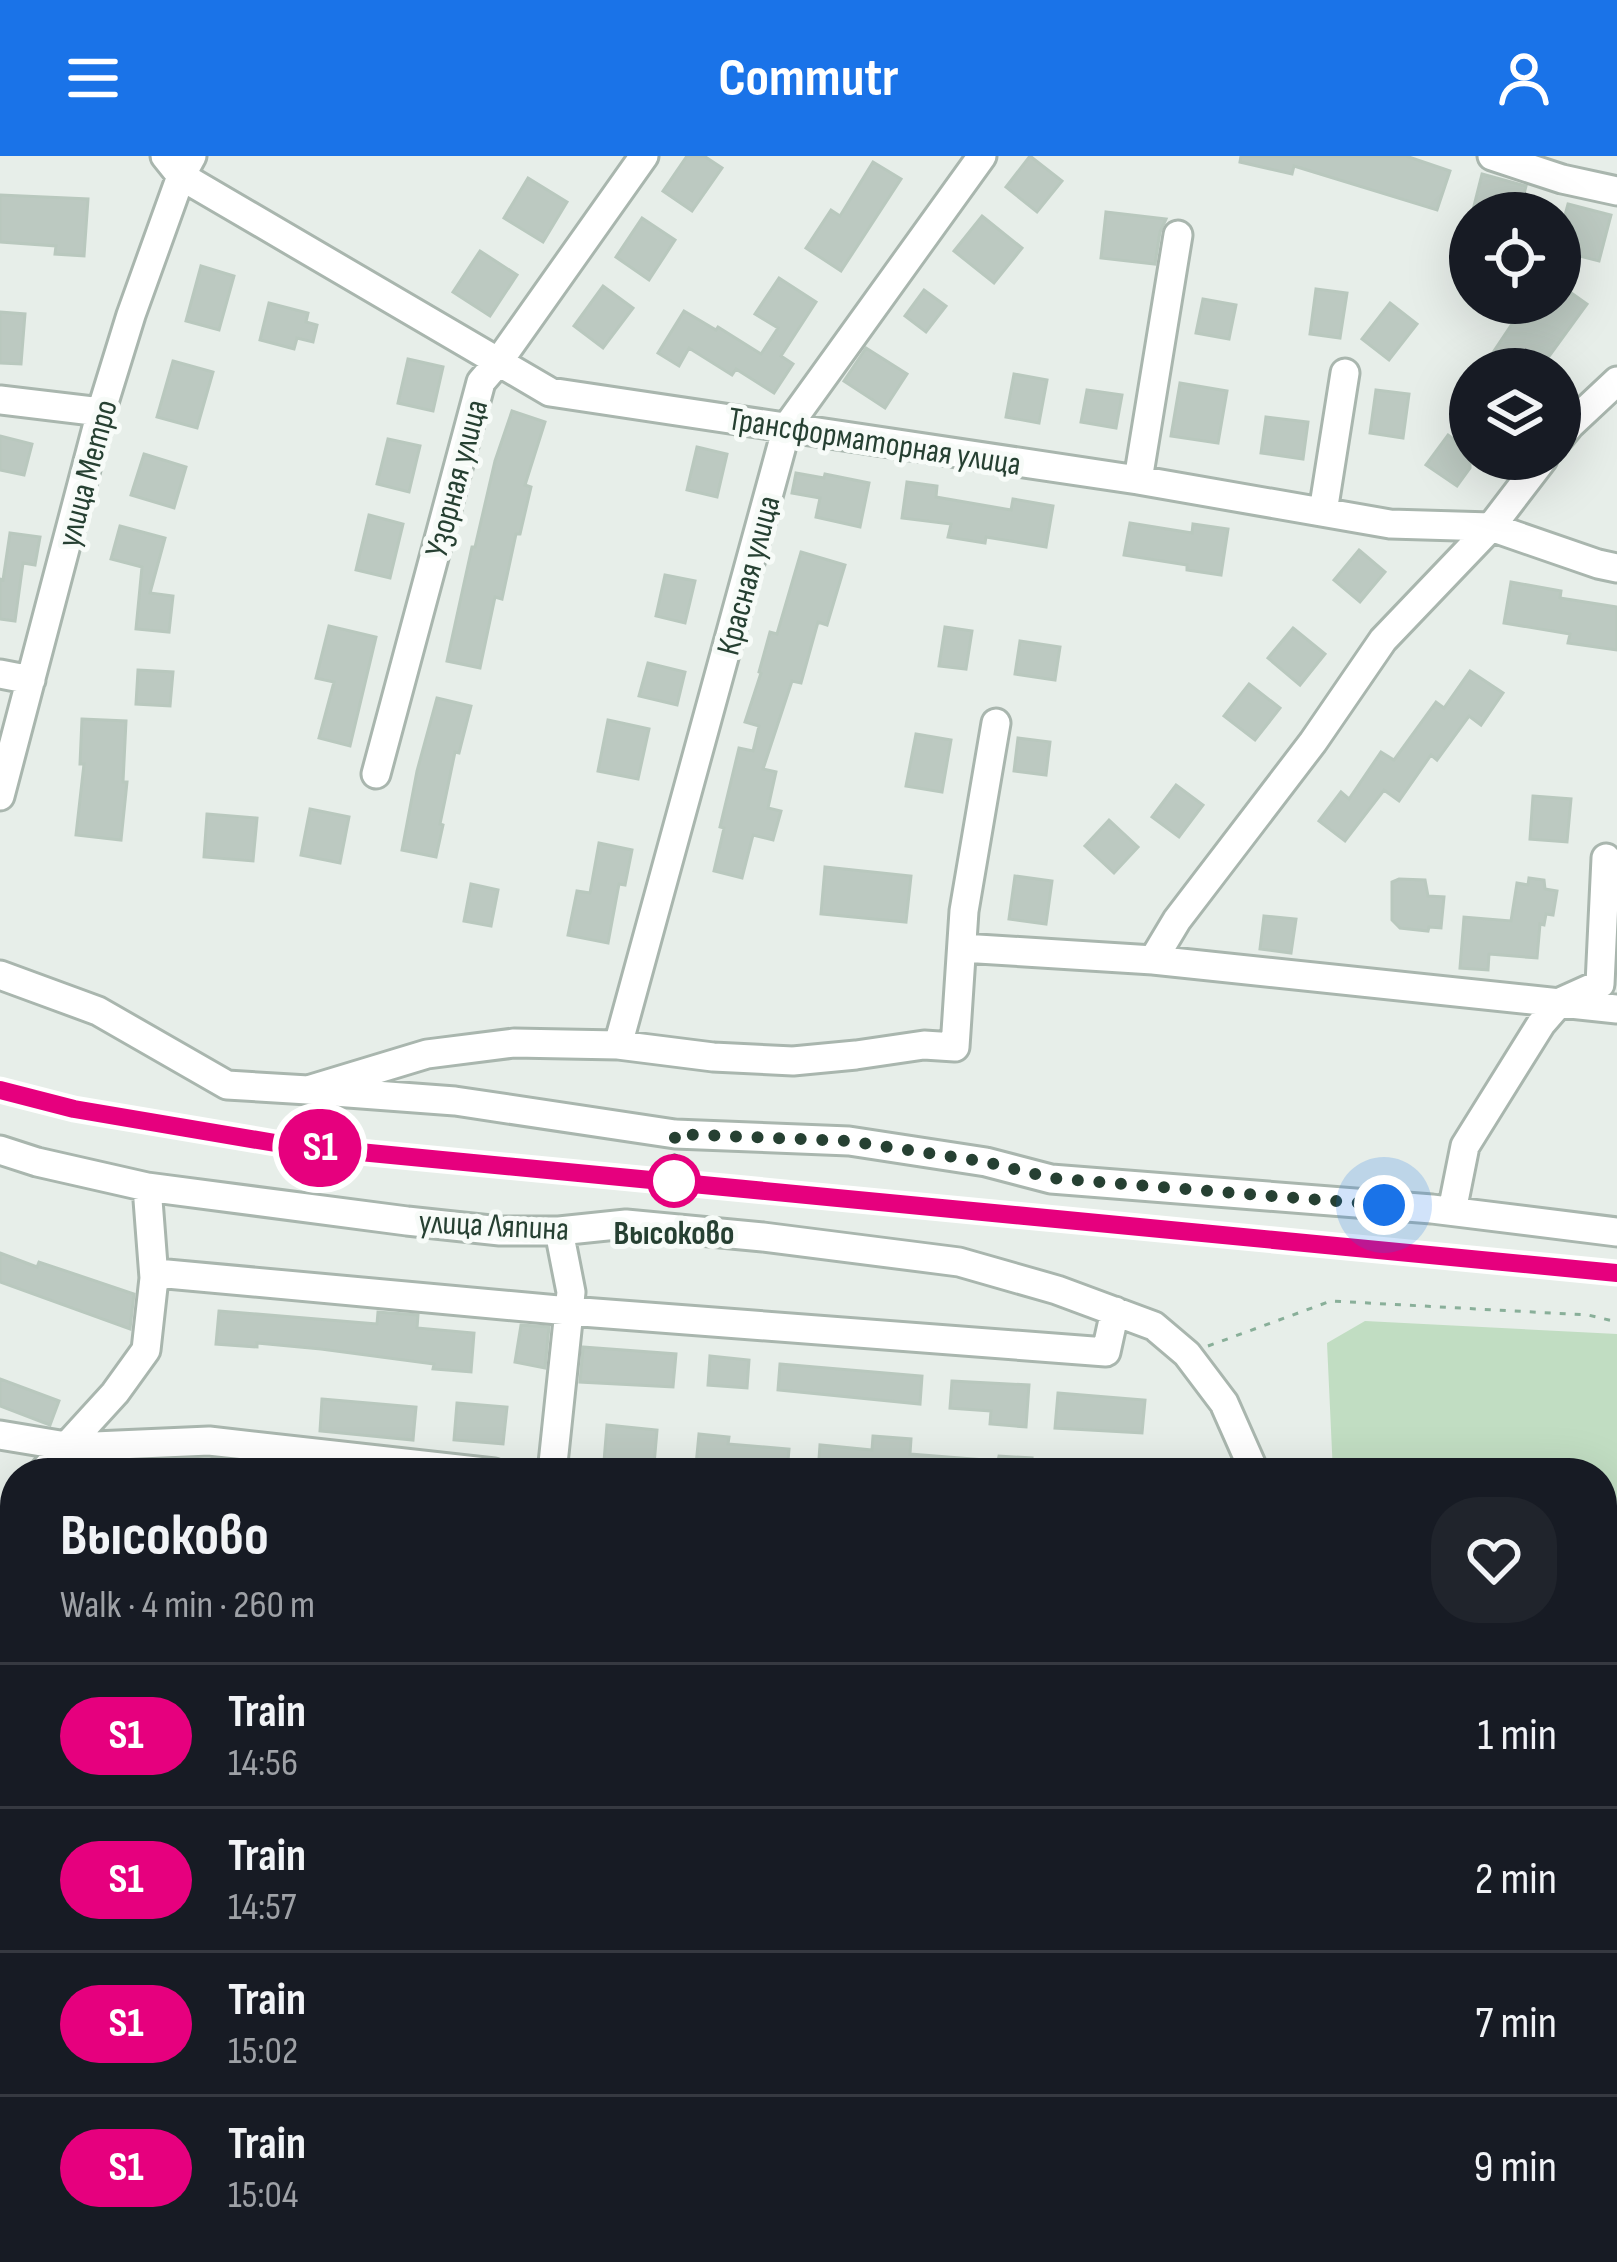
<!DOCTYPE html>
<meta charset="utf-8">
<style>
body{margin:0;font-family:"Sofia Sans Condensed",sans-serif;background:#20242c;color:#f1f3f6;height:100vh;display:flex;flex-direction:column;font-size:45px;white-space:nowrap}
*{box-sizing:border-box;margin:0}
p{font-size:39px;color:#9ea1a6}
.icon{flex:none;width:66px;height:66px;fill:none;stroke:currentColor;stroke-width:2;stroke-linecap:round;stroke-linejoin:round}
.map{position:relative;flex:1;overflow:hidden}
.panel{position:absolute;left:0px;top:1302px;width:1617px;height:804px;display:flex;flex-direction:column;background:#171b24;border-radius:48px 48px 0 0;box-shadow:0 12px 48px #0002}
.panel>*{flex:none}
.badge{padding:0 24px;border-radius:39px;font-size:42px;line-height:78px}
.fabs{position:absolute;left:1449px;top:36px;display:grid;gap:24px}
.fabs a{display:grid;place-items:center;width:132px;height:132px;border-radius:50%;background:#171b24;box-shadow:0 12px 48px #0002;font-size:60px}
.you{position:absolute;width:60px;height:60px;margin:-30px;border:9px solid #fff;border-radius:50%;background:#1a73e8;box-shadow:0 0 0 18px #1a73e833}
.map>.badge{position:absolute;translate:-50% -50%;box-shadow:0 0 0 6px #fff}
.round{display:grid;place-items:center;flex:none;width:126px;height:126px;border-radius:48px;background:#20242c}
.headline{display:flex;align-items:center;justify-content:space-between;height:204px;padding:0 60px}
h1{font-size:57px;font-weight:700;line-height:90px}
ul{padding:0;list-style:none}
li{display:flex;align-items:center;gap:36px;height:144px;padding:0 60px;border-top:3px solid #363941}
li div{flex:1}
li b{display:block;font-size:45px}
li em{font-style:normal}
li .badge{min-width:132px;font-weight:700;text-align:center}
header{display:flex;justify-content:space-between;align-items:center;height:156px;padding:0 60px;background:#1a73e8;color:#fff;font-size:54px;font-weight:700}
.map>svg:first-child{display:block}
</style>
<header><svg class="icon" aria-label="menu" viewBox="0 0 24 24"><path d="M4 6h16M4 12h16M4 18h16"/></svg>Commutr<svg class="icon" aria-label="person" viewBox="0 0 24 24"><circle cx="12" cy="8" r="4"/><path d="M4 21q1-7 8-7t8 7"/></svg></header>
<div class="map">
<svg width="1617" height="2106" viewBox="0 0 1617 2106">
<rect width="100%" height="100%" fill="#e7eee9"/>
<path fill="#c1ddc2" d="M1365,1165L1617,1178V1470L1602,1465V1317H1333L1327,1187Z
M0,1736L15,1738V2091H1127L1122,2106H0Z"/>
<path fill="#bcc9c1" stroke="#b9c8be" stroke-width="3" d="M687,0H704L722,12L692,55L663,35Z
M1030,0L1062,25L1037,56L1006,31Z
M1241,0H1406L1450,15L1437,54L1294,10L1292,18L1240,6Z
M873,6L901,23L841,115L806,92L831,54L840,60Z
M1482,18L1526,30L1519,57H1484L1473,54Z
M528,22L567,46L543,86L504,62Z
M0,39L88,43L84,100L55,98L56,90L0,86Z
M1568,48L1611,59L1599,105L1560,95V78Z
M1106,56L1166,63L1160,76L1155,108L1101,102Z
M982,60L1022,92L994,127L954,95Z
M642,62L675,84L649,124L616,101Z
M480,95L517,119L490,160L453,136Z
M201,110L234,120L219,174L186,165Z
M779,122L816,146L781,200L793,208L774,237L736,213L732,219L689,192L679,210L658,197L684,155L716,174L718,171L761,198L778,172L755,158Z
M1560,129L1587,148L1547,203L1561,213H1482L1526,147H1560Z
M603,130L633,152L603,192L574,170Z
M1316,133L1347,137L1340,182L1310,178Z
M924,134L946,150L926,176L905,160Z
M1203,143L1236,149L1229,183L1196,177Z
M269,147L308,157L306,166L317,169L313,186L297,182L294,193L260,184Z
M1390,147L1417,168L1389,204L1362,183Z
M0,156L25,158L21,208L0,207Z
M866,192L907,218L885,252L844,225Z
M408,203L443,211L433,255L398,247Z
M173,205L213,216L197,272L157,261Z
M1014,218L1047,224L1039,267L1006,261Z
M1180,227L1227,235L1218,287L1171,280Z
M1087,234L1122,239L1116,272L1081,266Z
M1376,234L1409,238L1403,282L1370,277Z
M512,255L545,266L525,329L531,331L520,378H516L502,443L495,441L480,512L447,505L472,391H475L495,305Z
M1266,261L1308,266L1303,303L1261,297Z
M1448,279L1470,295V312L1457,330L1426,309Z
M0,280L32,288L24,319L0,314Z
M388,283L420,290L409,336L377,328Z
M697,291L727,298L717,341L687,334Z
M144,298L186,311L174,352L131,339Z
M796,317L824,322L825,318L869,327L860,371L816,361L820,342L792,337Z
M907,326L937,330L936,341L1011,354L1013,343L1053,350L1046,391L986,381L985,387L948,381L951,368L902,362Z
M369,359L403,368L390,422L356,414Z
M1130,367L1192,377L1193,368L1228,373L1221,419L1187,414V409L1124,399Z
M120,370L165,382L150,437L173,440L169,476L136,473L142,411L111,403Z
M10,377L40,381L35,409L23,407L15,465L0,463V423L3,424Z
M1359,394L1385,416L1360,446L1334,424Z
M801,396L845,409L827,469L818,466L801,527L792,525L763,613L776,616L768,652L781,655L773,684L753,679L742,722L714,715L724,672L720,671L739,592L753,595L759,570L745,566L761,517L759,516L770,476L777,478Z
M665,419L695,425L685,467L656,460Z
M1511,426L1561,435L1560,442L1617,451V494L1568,487L1570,478L1504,467Z
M329,470L376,481L350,590L319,582L334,526L316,522Z
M945,471L972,475L966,513L939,510Z
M1293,472L1325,498L1300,529L1268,502Z
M1020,485L1060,491L1055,524L1015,518Z
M648,507L685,516L677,549L639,540Z
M138,514L173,516L170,550L136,548Z
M1470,515L1503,537L1481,569L1469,560L1437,604L1431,599L1399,645L1384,634L1345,685L1319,665L1341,636L1349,643L1381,596L1394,604L1436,546L1444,552Z
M1249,528L1280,552L1255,584L1224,560Z
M437,542L471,550L459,597L455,596L440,668L443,669L436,701L402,694L417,615Z
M82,563L126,565L123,626H127L121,684L76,679L84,608H80Z
M608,564L649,573L638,623L598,615Z
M916,578L951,584L942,636L906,630Z
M1018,582L1050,586L1046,619L1014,615Z
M1176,629L1203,649L1179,681L1152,661Z
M1533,640L1571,643L1567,686L1530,683Z
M310,653L349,661L340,707L301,699Z
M207,658L257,662L253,705L204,701Z
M1109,664L1138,691L1114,717L1085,690Z
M599,687L632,694L625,729L619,728L608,787L568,779L577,735L590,737Z
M825,711L911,720L906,766L821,758Z
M1015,720L1052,725L1046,768L1009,763Z
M1529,722L1544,724L1545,733L1557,735L1553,759L1546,758L1544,769L1540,768L1537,802L1489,798L1488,814L1460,812L1464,761L1511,765L1517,727L1528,729Z
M1399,723L1425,724L1428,740L1444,741L1441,772L1429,771L1428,775L1400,772L1392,764V726Z
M471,728L498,734L491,770L464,765Z
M1264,760L1296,763L1291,797L1260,793Z
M0,1097L37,1111L39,1106L134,1138L130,1173L0,1126Z
M219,1155L377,1168L378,1156L418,1159L417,1172L474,1177L471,1216L433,1213L434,1208L321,1193L257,1187V1191L216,1188Z
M521,1169L549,1171L545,1212L515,1206Z
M583,1191L676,1198L673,1231L580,1226Z
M710,1200L749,1204L747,1232L708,1229Z
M780,1208L922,1220L920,1248L778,1234Z
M0,1223L59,1245L50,1269L0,1250Z
M952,1225L1029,1229L1026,1271L990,1268L991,1255L950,1252Z
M1058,1237L1145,1244L1142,1277L1055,1272Z
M322,1243L416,1251L413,1284L320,1275Z
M457,1247L507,1251L503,1288L454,1284Z
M607,1269L657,1274L654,1309L604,1305Z
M699,1278L729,1281L728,1288L789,1293L787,1317H750V1313L696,1309Z
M873,1280L911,1283L910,1298L998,1305L999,1300L1032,1302L1030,1317H818L820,1289L872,1294Z
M1617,1623V1753L1615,1761L1602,1770V1672L1608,1653L1602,1652V1632L1613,1628Z
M0,1659L15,1660L12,1720L0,1719Z"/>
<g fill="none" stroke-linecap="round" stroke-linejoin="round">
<g stroke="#a9b6ae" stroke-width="33">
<path id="minor" d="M165,0L181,20L550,236L1138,324L1390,368L1491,371L1598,408L1617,412
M1492,0L1562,23L1617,35
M0,244L101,256
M1560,281L1570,269L1617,225
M1138,324L1178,79
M1323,356L1345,217
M0,518L31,524
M376,618L481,226L499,205L644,0
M0,640L101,256L131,159L181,20L192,0
M962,792L1153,804L1617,853
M1153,804L1177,764L1313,586L1383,484L1491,371L1543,303
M0,819L98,855L227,929L308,934L427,898L514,887L618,889L713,901L793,905L856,899L924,889L955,891L964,755L996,567
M618,889L787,271L982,0
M308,934L455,945L675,978L849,985L986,1006L1051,1023L1432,1053L1617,1076
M0,994L37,1006L147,1031L407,1065L500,1075H559L626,1068L763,1081L959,1106L1057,1134L1154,1170L1187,1198L1224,1247L1255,1317
M1452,1055L1465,990L1541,868L1560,846L1600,828L1606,702
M154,1122L167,1118L569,1155L1106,1196L1115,1155
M0,1279L72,1291L209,1285L494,1317
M42,1317L115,1237L146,1194L154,1122L147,1031
M552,1317L571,1136L559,1075
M0,1457L15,1476
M1602,1532L1617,1536
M0,1571L15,1501
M0,1614L15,1616
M1602,1614L1617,1564
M1602,1830L1617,1779
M1602,1920L1617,1946"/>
</g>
<path stroke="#89af99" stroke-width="3" stroke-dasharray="6 9" stroke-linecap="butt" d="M1208,1190L1331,1145L1588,1159L1617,1166
M1602,1359L1617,1360
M0,1731L15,1733
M1454,2093L1465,2106
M215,2106L219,2091
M281,2106L282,2091
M664,2106L665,2091
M1432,2106L1453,2091"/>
<use href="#minor" stroke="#fff" stroke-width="27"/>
<g stroke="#617b6d" stroke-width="10">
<path id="rail" d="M0,934L74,953L287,989L1617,1117"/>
</g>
<use href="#rail" stroke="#f7fbf8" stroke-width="6" stroke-dasharray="18" stroke-linecap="butt"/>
</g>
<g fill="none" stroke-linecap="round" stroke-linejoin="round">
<g stroke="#fff" stroke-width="27">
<path id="line" d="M0,934L74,953L287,989L1617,1117"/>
</g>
<use href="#line" stroke="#e6007e" stroke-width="18"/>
<path stroke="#264032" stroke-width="12" stroke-dasharray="0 21.6" d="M674,1025L675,978L849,985L986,1006L1051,1022L1384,1049"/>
</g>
<circle fill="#fff" stroke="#e6007e" stroke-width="6" cx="674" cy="1025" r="24"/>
<g text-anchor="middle" stroke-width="10" stroke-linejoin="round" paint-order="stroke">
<g font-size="33" fill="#264032" stroke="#f7fbf8">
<text transform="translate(875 284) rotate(9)" y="12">Трансформаторная улица</text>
<text transform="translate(86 317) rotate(-75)" y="12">улица Метро</text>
<text transform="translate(455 322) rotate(-75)" y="12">Узорная улица</text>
<text transform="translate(747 419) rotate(-75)" y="12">Красная улица</text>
<text transform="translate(494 1068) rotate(3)" y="12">улица Ляпина</text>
</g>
<g font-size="33" font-weight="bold" fill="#264032" stroke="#f7fbf8">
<text x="674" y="1088">Высоково</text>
</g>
</g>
</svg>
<div class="fabs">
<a><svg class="icon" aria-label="locate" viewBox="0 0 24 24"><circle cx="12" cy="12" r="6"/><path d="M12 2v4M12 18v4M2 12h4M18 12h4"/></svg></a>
<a><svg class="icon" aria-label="layers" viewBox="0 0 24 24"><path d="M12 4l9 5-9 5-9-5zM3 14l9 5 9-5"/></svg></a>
</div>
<div class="you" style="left:1384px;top:1049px"></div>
<b class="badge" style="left:320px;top:992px;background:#e6007e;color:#fff">S1</b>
<section class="panel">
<div class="headline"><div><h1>Высоково</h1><p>Walk · 4 min · 260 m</p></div><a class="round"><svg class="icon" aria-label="heart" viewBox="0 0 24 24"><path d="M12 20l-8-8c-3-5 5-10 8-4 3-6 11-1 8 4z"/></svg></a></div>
<ul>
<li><span class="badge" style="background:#e6007e;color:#fff">S1</span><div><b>Train</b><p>14:56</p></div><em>1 min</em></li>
<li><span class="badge" style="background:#e6007e;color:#fff">S1</span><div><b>Train</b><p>14:57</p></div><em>2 min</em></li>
<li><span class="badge" style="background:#e6007e;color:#fff">S1</span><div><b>Train</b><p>15:02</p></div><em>7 min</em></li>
<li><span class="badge" style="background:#e6007e;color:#fff">S1</span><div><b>Train</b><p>15:04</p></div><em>9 min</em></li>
</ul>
</section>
</div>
